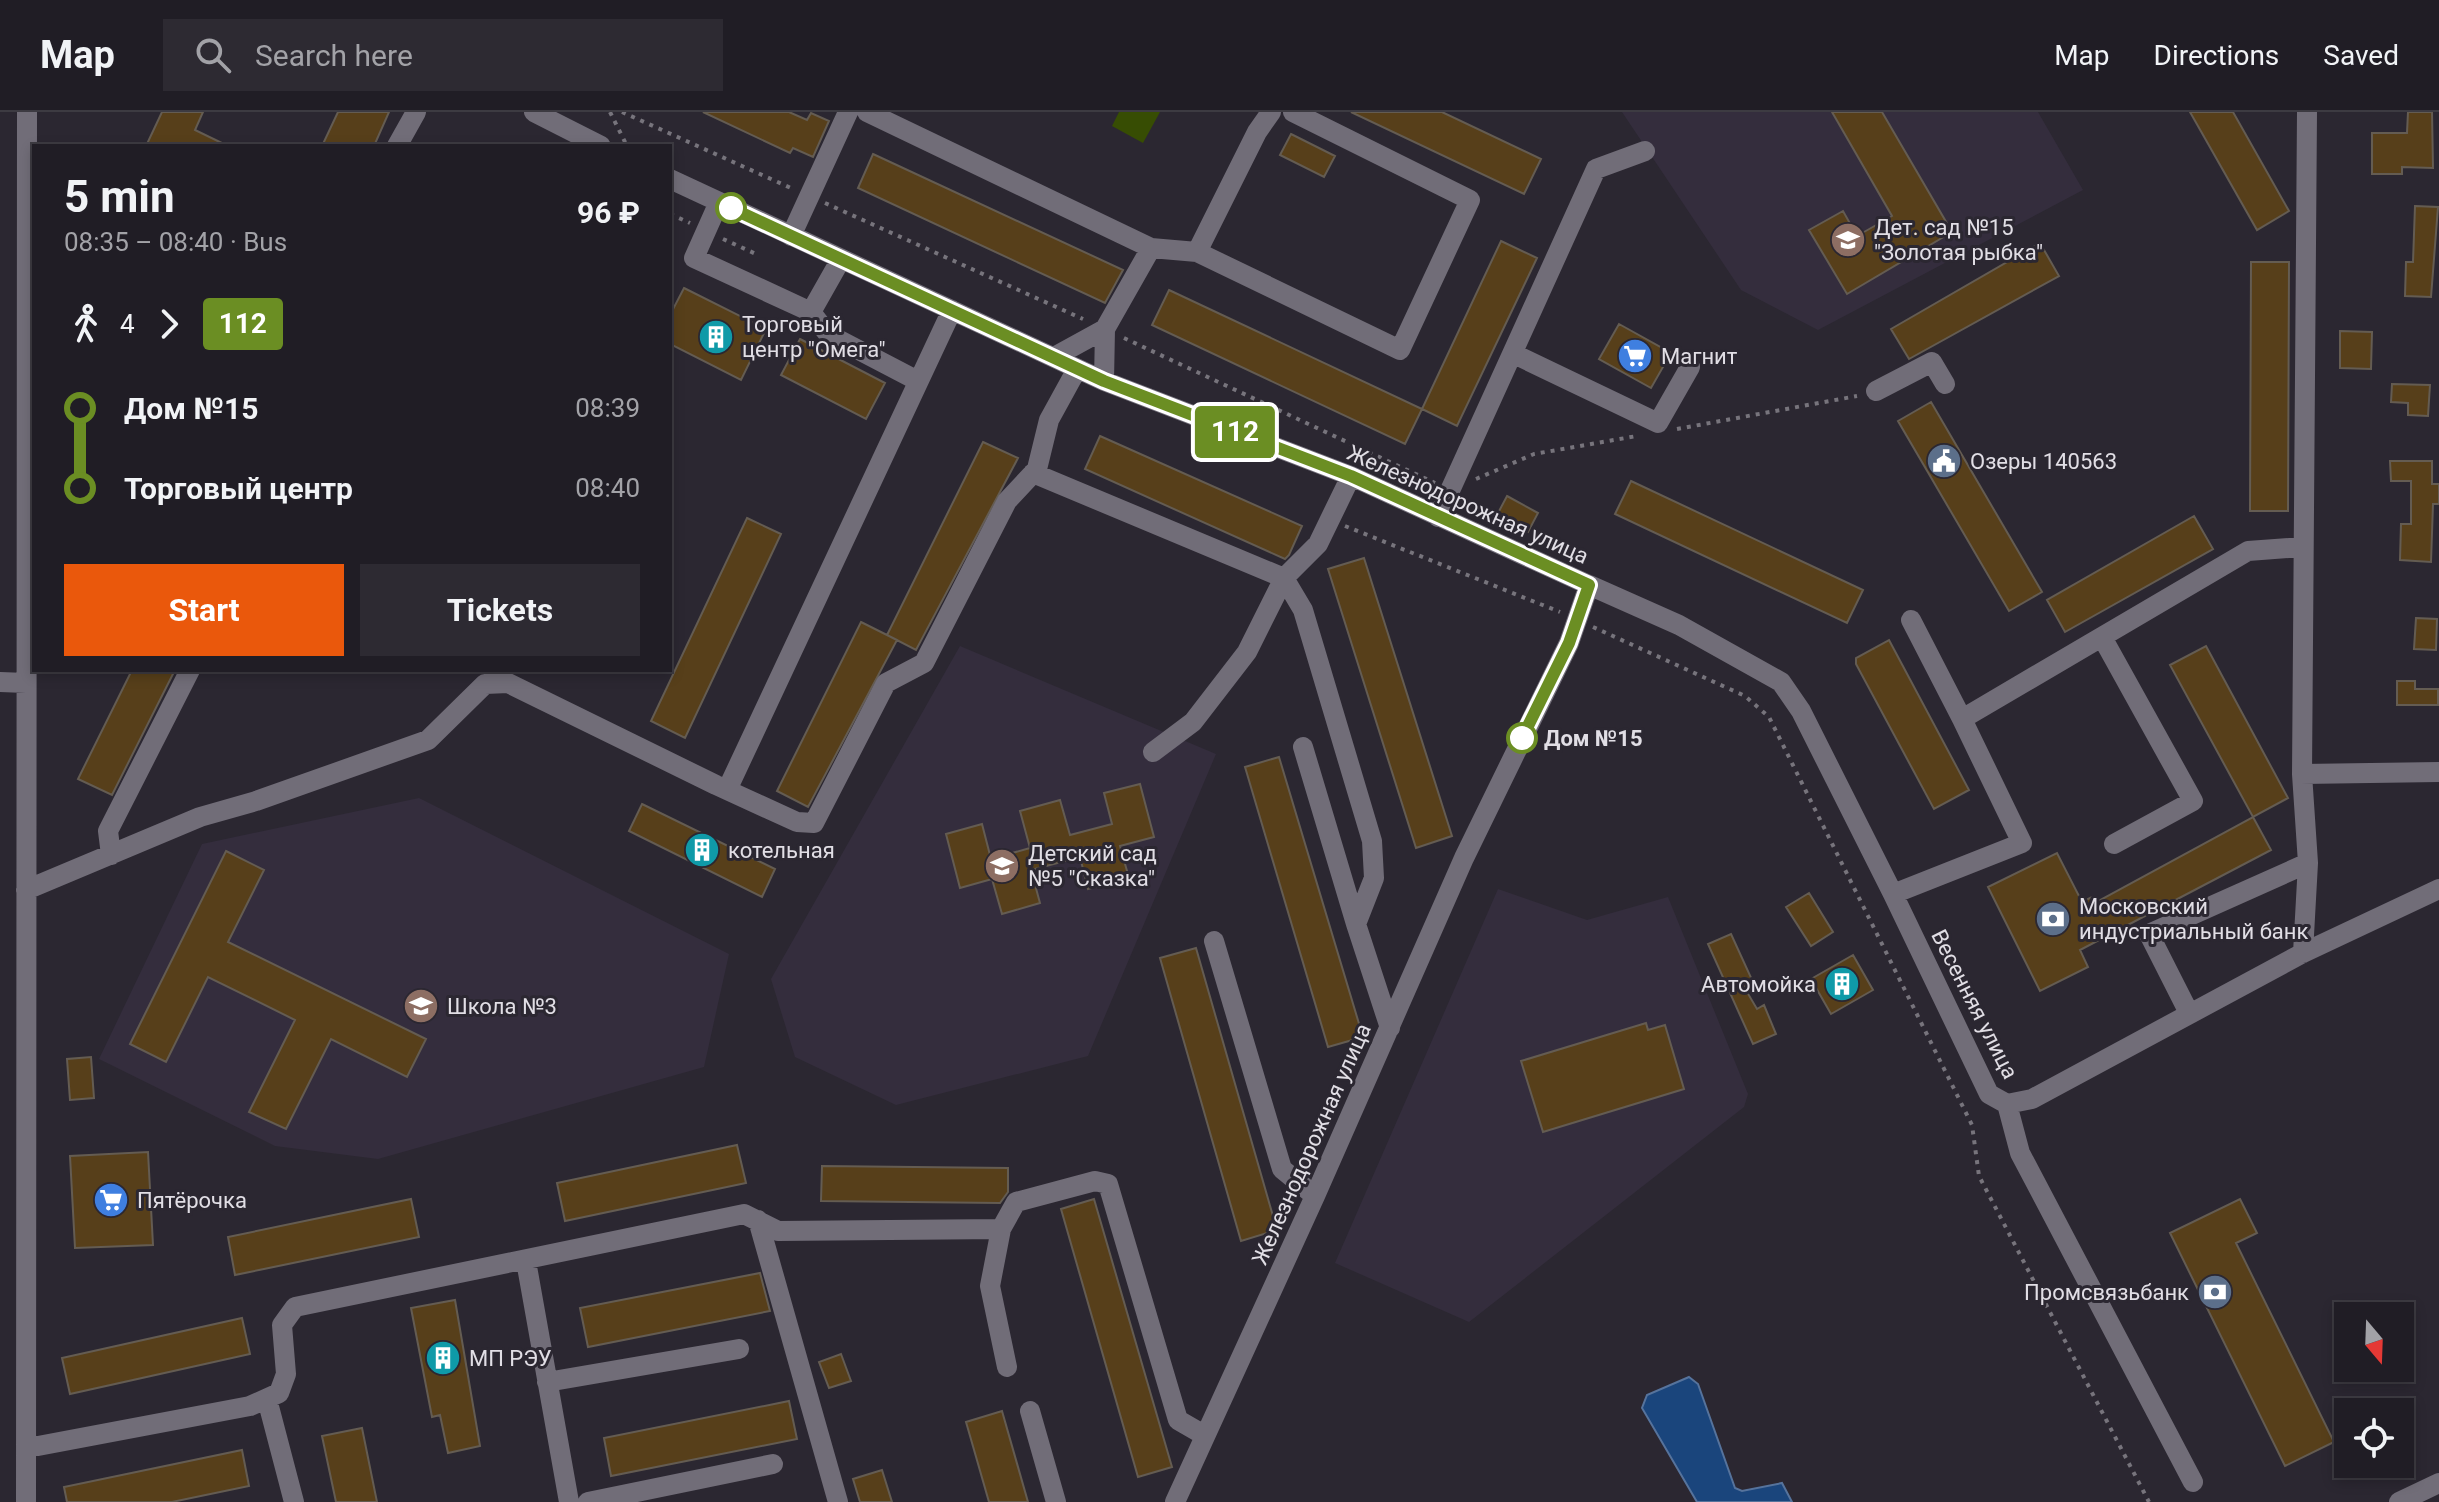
<!DOCTYPE html>
<meta charset="utf-8">
<style>
body{margin:0;font-family:Roboto,sans-serif;background:#2d2a32;color:#f1f3f6;height:100vh;display:flex;flex-direction:column;font-size:30px;white-space:nowrap}
*{box-sizing:border-box;margin:0}
p{font-size:26px;color:#a2a2a7}
.icon{flex:none;width:44px;height:44px;fill:none;stroke:currentColor;stroke-width:2;stroke-linecap:round;stroke-linejoin:round}
.map{position:relative;flex:1;overflow:hidden}
.sheet{position:absolute;left:32px;top:32px;width:640px;height:528px;display:flex;flex-direction:column;background:#201d25;border-radius:0px;box-shadow:0 4px 12px #0003,0 0 0 2px #3d3b42}
.sheet>*{flex:none}
.badge{padding:0 16px;border-radius:6px;font-size:28px;line-height:52px}
.needle{width:52px;rotate:161deg}
.controls{position:absolute;left:2334px;top:1190px;display:grid;gap:16px}
.controls a{display:grid;place-items:center;width:80px;height:80px;border-radius:0px;background:#201d25;box-shadow:0 4px 12px #0003,0 0 0 2px #3d3b42;font-size:40px}
.map>.badge{position:absolute;translate:-50% -50%;box-shadow:0 0 0 4px #fff}
.legs{display:flex;align-items:center;gap:12px;height:88px;padding:0 32px;font-size:26px}
.legs p{margin-inline-start:auto}
.head{display:flex;align-items:center;justify-content:space-between;height:136px;padding:0 32px}
h1{font-size:44px;font-weight:700;line-height:60px}
.cta{display:flex;gap:16px;margin-top:auto;padding:16px 32px}
.cta a{flex:1;height:92px;border-radius:0px;background:#ea580c;color:#fff;font-size:32px;font-weight:700;line-height:92px;text-align:center}
.cta a+a{background:#2d2a32;color:#f1f3f6}
ul{padding:0 32px;list-style:none}
li{display:flex;align-items:center;gap:28px;height:80px;font-size:30px}
li i{display:grid;place-items:center;width:12px;height:100%;margin:0 10px;background:currentColor}
li i::after{content:'';width:20px;height:20px;margin:-10px;border:6px solid;border-radius:50%;background:#201d25}
li p{margin-inline-start:auto}
li:first-child i{background:linear-gradient(#0000 50%,currentColor 0)}
li:last-child i{background:linear-gradient(currentColor 50%,#0000 0)}
header{display:flex;align-items:center;gap:48px;box-sizing:border-box;height:112px;padding:0 40px;background:#201d25;border-bottom:2px solid #3d3b42}
header strong{font-size:38px}
nav{display:flex;gap:44px;margin-inline-start:auto;font-size:28px}
.search{width:560px;height:72px;background:#2d2a32;display:flex;align-items:center;gap:20px;box-sizing:border-box;padding:0 28px;border-radius:0px;color:#a2a2a7;font-size:30px}
.map>svg:first-child{display:block}
</style>
<header>
<strong>Map</strong>
<div class="search"><svg class="icon" aria-label="search" viewBox="0 0 24 24"><circle cx="10" cy="10" r="6"/><path d="M15 15l6 6"/></svg>Search here</div>
<nav><a>Map</a><a>Directions</a><a>Saved</a></nav>
</header>
<div class="map">
<svg width="2439" height="1390" viewBox="0 0 2439 1390">
<rect width="100%" height="100%" fill="#2b2731"/>
<path fill="#342d3d" d="M1622,0H2038L2083,78L1818,218L1741,178Z
M960,534L1216,642L1088,944L896,993L795,945L771,867Z
M419,686L729,842L704,955L378,1047L275,1034L99,947L202,732Z
M1498,777L1587,808L1668,785L1748,982L1744,995L1469,1210L1335,1151Z"/>
<path fill="#374d03" d="M1119,0H1160L1143,31L1112,14Z"/>
<path fill="#1a457c" stroke="#56739c" stroke-width="2" d="M1689,1265L1698,1272L1735,1376L1742,1379L1782,1371L1792,1390H1697L1642,1296L1647,1283Z"/>
<path fill="#573f1a" stroke="#645c52" stroke-width="2" d="M162,0H203L195,18L228,34H146Z
M338,0H389L374,34H322Z
M703,0H789L807,8L811,1L829,9L813,45L793,36L790,41Z
M1351,0H1442L1541,47L1524,82Z
M1832,0H1882L1952,120L1847,182L1809,118L1843,99L1857,124L1892,104Z
M2190,0H2233L2289,99L2257,118Z
M2408,0H2432L2433,56L2402,55V62H2372V21H2407Z
M1291,22L1335,44L1324,65L1280,43Z
M873,42L1123,158L1105,191L858,76Z
M2415,94L2438,95L2431,185L2405,184L2406,150H2413Z
M1501,129L1537,146L1457,314L1422,297Z
M2040,131L2059,164L1909,247L1891,217Z
M2251,150H2289L2288,399H2250Z
M684,176L766,217L741,268L670,232V203Z
M1169,178L1422,297L1405,332L1152,213Z
M1619,212L1671,241L1651,276L1599,247Z
M2340,219L2372,220L2371,257L2340,256Z
M800,227L885,271L866,307L781,263Z
M2392,272L2430,273L2428,304L2408,303V291L2391,290Z
M1931,290L2042,480L2009,499L1898,309Z
M1100,324L1302,414L1289,443L1285,447L1085,357Z
M983,330L1018,346L916,538L887,523Z
M2390,349H2432V372H2439V392H2433L2431,450L2400,448L2401,412H2411V369H2391Z
M1631,369L1863,478L1847,511L1615,402Z
M1507,384L1538,401L1528,420L1497,403Z
M2194,404L2213,437L2065,520L2047,488Z
M747,406L781,422L685,626L651,609Z
M1364,446L1452,724L1416,736L1328,457Z
M2416,506L2437,507L2436,538L2414,537Z
M861,510L897,528L808,695L777,679Z
M1889,528L1969,678L1934,697L1856,552V546Z
M2206,534L2288,686L2253,705L2170,553Z
M132,558H175L112,683L78,667Z
M2397,569H2415V577H2438V593H2397Z
M1279,645L1363,925L1328,935L1245,655Z
M1140,672L1154,725L1120,734L1129,766L1088,777L1080,745L1031,758L1040,791L1002,802L992,767L960,776L946,722L982,712L991,747L1030,736L1020,699L1060,688L1070,723L1112,712L1104,681Z
M642,692L775,757L762,785L629,719Z
M2253,705L2271,738L2080,838L2088,855L2040,879L1988,775L2057,741L2082,790L2092,785L2095,791Z
M226,739L264,758L228,830L426,927L407,965L331,927L286,1017L249,1000L295,908L208,865L166,950L130,932Z
M1809,781L1833,820L1811,834L1786,795Z
M1731,822L1753,870L1744,875L1757,897L1764,893L1776,922L1753,932L1708,832Z
M1196,836L1277,1118L1241,1129L1160,846Z
M1853,843L1873,878L1831,902L1811,867Z
M1646,911L1648,918L1665,913L1684,977L1543,1020L1521,949Z
M91,945L94,986L70,988L67,947Z
M737,1033L746,1071L565,1109L557,1071Z
M148,1040L153,1133L75,1136L70,1044Z
M822,1054L1008,1056V1080L1000,1091L821,1089Z
M411,1087L419,1125L235,1163L228,1125Z
M1094,1087L1172,1355L1138,1365L1061,1097Z
M2240,1087L2257,1121L2236,1131L2334,1330L2285,1354L2170,1121Z
M760,1161L770,1199L588,1235L580,1196Z
M455,1188L480,1334L448,1341L440,1303L432,1305L411,1196Z
M242,1206L250,1242L70,1282L62,1246Z
M841,1242L851,1269L829,1276L819,1250Z
M789,1289L797,1327L611,1364L604,1326Z
M1002,1299L1028,1390H989L966,1310Z
M362,1316L377,1390H336L322,1324Z
M242,1338L249,1374L172,1390H67L64,1375Z
M882,1358L892,1390H860L853,1367Z"/>
<g fill="none" stroke-linecap="round" stroke-linejoin="round">
<path stroke="#77747c" stroke-width="4" stroke-dasharray="4 6" stroke-linecap="butt" d="M610,0L627,34
M622,0L791,76
M825,91L1083,207
M670,102L690,111
M723,127L756,142
M1124,226L1435,371
M1677,317L1857,284
M1476,367L1534,342L1637,324
M1345,414L1560,500
M1593,515L1745,584L1769,605L1972,1013L1979,1064L2149,1390"/>
<path stroke="#716d78" stroke-width="20" d="M534,0L601,34
M867,0L1151,136L1197,140L1400,238L1470,88L1293,0
M397,34L416,0
M670,67L1104,269L1351,364L1589,473L1569,531L1464,746L1315,1084L1175,1390
M719,90L694,146L811,200L841,147
M791,124L848,0
M1197,140L1257,20L1271,0
M811,200L828,222L918,269
M1514,242L1658,311L1690,255
M1054,245L1105,217
M1104,269L1105,217L1151,136
M1876,279L1932,250L1945,272
M1033,361L1284,466L1318,432L1351,364
M1438,405L1596,57L1645,39
M1284,466L1303,498L1372,729L1374,766L1356,812L1390,916
M1589,473L1679,513L1781,570L1801,599L1893,782L1989,982L2007,992L2032,987L2303,841L2439,777
M1911,508L1962,607
M2102,525L2193,689L2114,732
M0,570L26,571
M1303,635L1356,812
M1153,640L1193,610L1247,540L1284,466
M2302,662L2439,660
M727,678L952,198
M111,743L108,719L190,558
M26,778L200,705L256,689L428,628L485,572L508,571L716,673L797,710L814,711L886,571L924,551L1007,389L1037,357L1049,308L1077,257
M1893,782L2022,731L1962,607L2248,439L2302,435
M1214,829L1282,1057L1315,1084
M2303,841L2308,751L2302,662L2307,0
M2189,901L2149,822L2308,751
M2007,992L2020,1041L2193,1370
M758,1108L838,1390
M1001,1117L990,1174L1007,1255
M526,1149L569,1390
M547,1270L739,1237
M267,1287L294,1390
M1030,1299L1056,1390
M26,1333L38,1334L250,1294L279,1281L286,1262L282,1213L295,1195L744,1102L778,1119L1001,1117L1016,1090L1095,1069L1108,1072L1178,1308L1204,1323
M26,1390L27,0
M588,1390L773,1352
M2399,1390L2439,1371"/>
</g>
<g fill="none" stroke-linecap="round" stroke-linejoin="round">
<g stroke="#fff" stroke-width="18">
<path id="line-1" d="M731,96L1104,269L1351,364L1589,473L1569,531L1522,626"/>
</g>
<use href="#line-1" stroke="#6b8e23" stroke-width="12"/>
</g>
<defs>
<g id="school-disc" transform="scale(1.8)"><circle r="9.5" fill="#8d6e63" stroke="#2b2731"/><path d="M0-5L7-2L0 1L-7-2ZM-4 1L0 2.5L4 1V4Q0 6-4 4Z" fill="#fff"/></g>
<g id="building-disc" transform="scale(1.8)"><circle r="9.5" fill="#0f9aa8" stroke="#2b2731"/><path d="M-4-6H4V6H1V3H-1V6H-4ZM-2.5-4.3h1.7v1.8h-1.7ZM.8-4.3h1.7v1.8H.8ZM-2.5-1h1.7V.8h-1.7ZM.8-1h1.7V.8H.8Z" fill="#fff"/></g>
<g id="supermarket-disc" transform="scale(1.8)"><circle r="9.5" fill="#3f7fe0" stroke="#2b2731"/><path d="M-6-5.5h2.5l.6 2H6L4.5 2H-2.5L-4.4-4H-6ZM-1.5 3.2a1.3 1.3 0 1 0 .1 0ZM3 3.2a1.3 1.3 0 1 0 .1 0Z" fill="#fff"/></g>
<g id="civic-disc" transform="scale(1.8)"><circle r="9.5" fill="#5c6f8a" stroke="#2b2731"/><path d="M-.6-6.5H3V-4.5H.6V-3L4-1V1h2V6H-6V1h2V-1L-.6-3ZM-1.2 2.5V6h2.4V2.5Z" fill="#fff"/></g>
<g id="bank-disc" transform="scale(1.8)"><circle r="9.5" fill="#5c6f8a" stroke="#2b2731"/><path d="M-6-4H6V4H-6ZM0-2.3a2.3 2.3 0 1 0 0 4.6a2.3 2.3 0 1 0 0-4.6Z" fill="#fff"/></g>
</defs>
<g fill-rule="evenodd">
<use href="#school-disc" x="1848" y="128"/>
<use href="#building-disc" x="716" y="225"/>
<use href="#supermarket-disc" x="1635" y="244"/>
<use href="#civic-disc" x="1944" y="349"/>
<use href="#building-disc" x="702" y="738"/>
<use href="#school-disc" x="1002" y="754"/>
<use href="#bank-disc" x="2053" y="807"/>
<use href="#building-disc" x="1842" y="872"/>
<use href="#school-disc" x="421" y="894"/>
<use href="#supermarket-disc" x="111" y="1088"/>
<use href="#bank-disc" x="2215" y="1180"/>
<use href="#building-disc" x="443" y="1246"/>
</g>
<g fill="#fff" stroke="#6b8e23" stroke-width="4">
<circle cx="731" cy="96" r="14"/>
<circle cx="1522" cy="626" r="14"/>
</g>
<g text-anchor="middle" stroke-width="6" stroke-linejoin="round" paint-order="stroke">
<g font-size="22" fill="#e1dee5" stroke="#2b2731" text-anchor="start">
<text x="1874" y="123">Дет. сад №15<tspan x="1874" dy="25">"Золотая рыбка"</tspan></text>
<text x="742" y="220">Торговый<tspan x="742" dy="25">центр "Омега"</tspan></text>
<text x="1661" y="252">Магнит</text>
<text x="1970" y="357">Озеры 140563</text>
<text x="728" y="746">котельная</text>
<text x="1028" y="749">Детский сад<tspan x="1028" dy="25">№5 "Сказка"</tspan></text>
<text x="2079" y="802">Московский<tspan x="2079" dy="25">индустриальный банк</tspan></text>
<text x="1816" y="880" text-anchor="end">Автомойка</text>
<text x="447" y="902">Школа №3</text>
<text x="137" y="1096">Пятёрочка</text>
<text x="2189" y="1188" text-anchor="end">Промсвязьбанк</text>
<text x="469" y="1254">МП РЭУ</text>
</g>
<g font-size="22" fill="#e1dee5" stroke="#2b2731">
<text transform="translate(1468 392) rotate(24)" y="8">Железнодорожная улица</text>
<text transform="translate(1975 892) rotate(63)" y="8">Весенняя улица</text>
<text transform="translate(1311 1032) rotate(-66)" y="8">Железнодорожная улица</text>
</g>
<g font-size="22" font-weight="bold" fill="#e1dee5" stroke="#2b2731" text-anchor="start">
<text x="1544" y="634">Дом №15</text>
</g>
</g>
</svg>
<div class="controls">
<a><svg class="needle" viewBox="-14 -14 28 28"><path d="M0-13l5 13h-10z" fill="#e53935"/><path d="M0 13l5-13h-10z" fill="#a2a2a7"/></svg></a>
<a><svg class="icon" aria-label="locate" viewBox="0 0 24 24"><circle cx="12" cy="12" r="6"/><path d="M12 2v4M12 18v4M2 12h4M18 12h4"/></svg></a>
</div>
<b class="badge" style="left:1235px;top:320px;background:#6b8e23;color:#fff">112</b>
<section class="sheet">
<div class="head"><div><h1>5 min</h1><p>08:35 – 08:40 · Bus</p></div><b>96 ₽</b></div>
<div class="legs"><svg class="icon" aria-label="walk" viewBox="0 0 24 24"><circle cx="13" cy="4" r="2"/><path d="M13 8l-2 6 4 7M11 14l-3 7M7 12l3-4h3l4 4"/></svg>4<svg class="icon" aria-label="forward" viewBox="0 0 24 24"><path d="M9 5l7 7-7 7"/></svg><b class="badge" style="background:#6b8e23;color:#fff">112</b></div>
<ul>
<li><i style="color:#6b8e23"></i><b>Дом №15</b><p>08:39</p></li>
<li><i style="color:#6b8e23"></i><b>Торговый центр</b><p>08:40</p></li>
</ul>
<div class="cta"><a>Start</a><a>Tickets</a></div>
</section>
</div>
